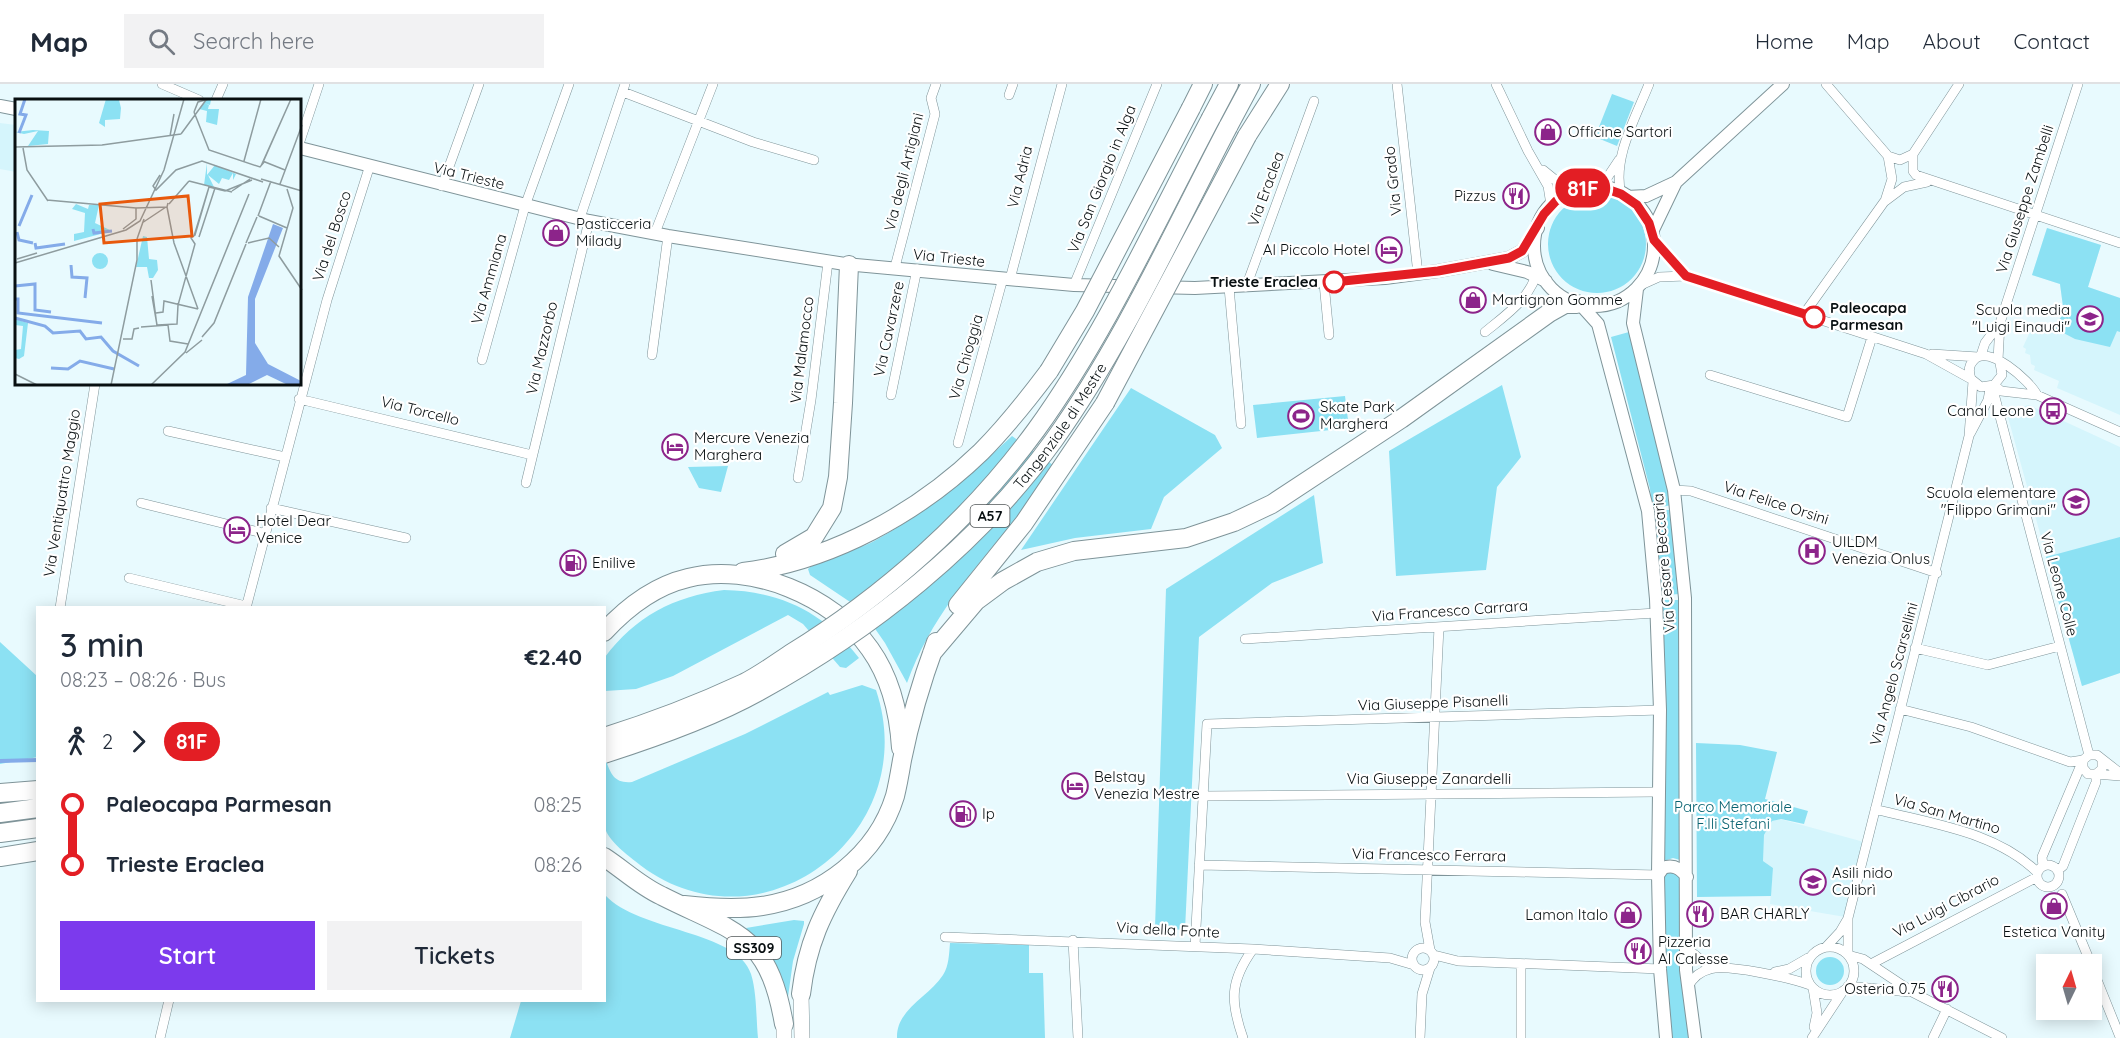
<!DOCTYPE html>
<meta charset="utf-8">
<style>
body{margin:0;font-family:Quicksand,sans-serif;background:#f2f2f3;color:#1f2937;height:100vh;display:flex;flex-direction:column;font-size:22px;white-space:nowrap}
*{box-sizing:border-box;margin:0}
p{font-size:20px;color:#747a83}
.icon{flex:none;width:33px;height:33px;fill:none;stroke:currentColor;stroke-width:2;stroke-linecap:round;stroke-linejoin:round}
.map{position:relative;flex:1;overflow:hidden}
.sheet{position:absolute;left:36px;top:522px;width:570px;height:396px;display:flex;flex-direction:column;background:#fff;border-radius:0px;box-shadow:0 3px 15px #0003}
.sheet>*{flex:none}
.badge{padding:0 12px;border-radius:20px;font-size:21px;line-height:39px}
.needle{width:39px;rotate:5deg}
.buttons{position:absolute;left:2036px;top:870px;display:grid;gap:12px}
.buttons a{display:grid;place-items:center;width:66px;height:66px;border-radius:0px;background:#fff;box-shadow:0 3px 15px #0003;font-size:30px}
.map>.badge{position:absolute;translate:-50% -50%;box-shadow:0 0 0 3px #fff}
.legs{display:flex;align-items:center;gap:9px;height:66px;padding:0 24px;font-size:20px}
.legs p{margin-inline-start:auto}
.head{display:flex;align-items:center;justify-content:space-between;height:102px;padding:0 24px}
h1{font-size:33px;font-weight:600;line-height:45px}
.button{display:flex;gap:12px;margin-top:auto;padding:12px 24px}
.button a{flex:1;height:69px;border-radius:0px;background:#7c3aed;color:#fff;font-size:24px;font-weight:600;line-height:69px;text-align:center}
.button a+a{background:#f2f2f3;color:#1f2937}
ul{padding:0 24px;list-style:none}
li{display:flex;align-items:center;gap:21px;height:60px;font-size:22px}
li i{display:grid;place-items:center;width:9px;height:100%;margin:0 8px;background:currentColor}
li i::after{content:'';width:15px;height:15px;margin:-8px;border:4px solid;border-radius:50%;background:#fff}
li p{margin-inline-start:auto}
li:first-child i{background:linear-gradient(#0000 50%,currentColor 0)}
li:last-child i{background:linear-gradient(currentColor 50%,#0000 0)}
header{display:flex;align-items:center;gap:36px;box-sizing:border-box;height:84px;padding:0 30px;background:#fff;border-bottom:2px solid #e0e1e3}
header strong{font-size:28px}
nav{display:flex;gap:33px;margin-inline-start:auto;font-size:21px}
.search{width:420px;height:54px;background:#f2f2f3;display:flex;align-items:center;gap:15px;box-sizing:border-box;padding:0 21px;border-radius:0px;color:#747a83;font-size:22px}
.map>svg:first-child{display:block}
</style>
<header>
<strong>Map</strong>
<div class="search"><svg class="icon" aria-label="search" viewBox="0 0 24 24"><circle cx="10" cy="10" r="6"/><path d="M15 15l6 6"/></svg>Search here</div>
<nav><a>Home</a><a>Map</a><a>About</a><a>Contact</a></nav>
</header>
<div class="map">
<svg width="2120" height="954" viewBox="0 0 2120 954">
<rect width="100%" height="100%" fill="#e8fafe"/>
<path fill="#d5f5fc" d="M0,39L16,41V88L0,85Z
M2047,144L2101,161L2088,203L2120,214V331L2057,304L2059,297L2034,286L2035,282L2031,280L2030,271L2025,269L2026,265L2023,263L2034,239L2046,249L2064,230L2060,200L2032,191Z
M2029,321L2120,363V589L2082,602L2006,326Z
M1780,735L1864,758L1845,833L1770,820L1773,784L1763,777L1761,768L1764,751L1772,737Z"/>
<path fill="#8ce1f3" d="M1612,10L1634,18L1617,62L1595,53Z
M1548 160a49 49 0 1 1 98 0a49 49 0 1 1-98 0Z
M2047,144L2101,161L2088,203L2120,214V248L2117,247L2110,263L2075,255L2052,243L2064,230L2060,200L2032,191Z
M1629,248L1673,421L1652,424L1650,405L1611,253Z
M1502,301L1521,373L1497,403L1486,486L1396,492L1389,367Z
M1131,304L1215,351L1222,364L1164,413L1151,445L1075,454L1021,466Z
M1345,312L1349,344L1257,354L1253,321Z
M1012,352L1053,381C1040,400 1027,420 1013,438C971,489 930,535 907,599L885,559L862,526L810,491L808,485C817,476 861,465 876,456C927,428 970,391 1012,352Z
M728,382L721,408L699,404L688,383Z
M1314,411L1323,479L1272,499L1199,553L1185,846L1155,844L1166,505Z
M1662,426H1672L1681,510L1661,511L1655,429Z
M2120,453V589L2082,602L2046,473Z
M724,506C781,507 825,529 859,574L846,584L840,583L803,540L788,531L673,592L636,605L605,607V573C635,533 674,512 724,506Z
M1661,516H1682L1680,776L1673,774L1664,777Z
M0,558L37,592L38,673L0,680Z
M862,601L876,606C925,752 756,876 635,777C625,769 608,756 605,744C600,729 605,689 604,671C610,687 612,700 632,698L745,650L828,608L830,611Z
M1696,659L1740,661L1777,668L1765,715L1808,727L1804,740L1781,735L1772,737L1764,751L1763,777L1773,784L1771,812L1697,813Z
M1672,786L1681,792L1690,954H1672L1667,905L1664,790Z
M605,811C639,848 737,846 751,890C757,909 756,934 758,954H510L521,917L604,916Z
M794,836L804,837V840L793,877L788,913L771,870L746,844Z
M950,859L1029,861V889H1043L1045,954H897C896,925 929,913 943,891C949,882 949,870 950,859Z
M1816 887a14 14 0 1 1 28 0a14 14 0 1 1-28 0Z"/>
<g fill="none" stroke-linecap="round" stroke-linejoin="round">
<path stroke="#84abe9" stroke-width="4" d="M0,677L38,676"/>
<g stroke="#7f9499" stroke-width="10">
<path id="minor" d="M162,0L199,16
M1397,0L1418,190
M1496,0L1528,67L1548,102L1551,121
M1826,0L1888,72L1892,95L1885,117
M1959,0L1913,70V87L1916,91L2120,159
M623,8L753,58L814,76
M1009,11L1013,0
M216,16L223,0
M300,57L319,0
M1888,72L1900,76L1913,70
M1543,86L1559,99L1579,105
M442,102L479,0
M1601,103L1619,76
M1621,110C1612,74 1636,33 1649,0
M580,134L625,0
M655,149L713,0
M1654,156L1686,192
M895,183L935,30L931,14L936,0
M1010,195L1062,0
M1324,199L1329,251
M1074,201L1157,0
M1639,202L1659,193L1686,192L1926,270L1971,295
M1229,203L1241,340
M1246,203L1314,17
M1804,230L1884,118L1904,103L1927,98
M1485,248C1507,230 1533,213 1538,183
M1932,270L1978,273
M652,271L668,152
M1981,271L1985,259L2000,239
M482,276L525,122L569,0
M1998,276L2000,239L2078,0
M2000,279L2002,291L1994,301L1981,303L1971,295C1969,289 1968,282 1973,277C1987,258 2030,297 2037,311
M1710,291L1847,333L1872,253
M1973,297L1969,352L1848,834V871L1863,875L1914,909L2002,954
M1994,301L2001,307L2037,311L2120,348
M1992,302L2089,671
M891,311L917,185
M299,315L532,371
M168,347L285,373
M1970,350L1988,316L1990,305
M958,359L1003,194
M798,394L811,316L828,178
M526,399L589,137
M1674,406L1691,407L1937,489
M141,419L263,449
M271,424L406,454
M129,494L246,522
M60,524L95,300
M246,524L327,216L370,81
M1245,555L1656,529
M1915,564L1988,581L2060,562
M1900,625L1971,643L2070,678L2083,676
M2102,677V685L2096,690H2088L2083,684V676L2089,671H2097L2120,689
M1202,712L1657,708
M1875,725C1931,740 1995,747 2037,788
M2037 792a11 11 0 1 1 22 0a11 11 0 1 1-22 0Z
M1199,781L1658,791
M2043,782L2042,773L2083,676
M2058,786L2063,782L2096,698V690L2120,692
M2062,810L2091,880
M945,853L1253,865L1390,874L1414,881
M1073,856L1078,954
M1195,862L1207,640L1660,626
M1685,863L1711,884
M1826,863L1840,848L1847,836
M1806 887a24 24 0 1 1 48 0a24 24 0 1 1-48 0Z
M1412 875a11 11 0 1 1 22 0a11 11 0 1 1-22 0Z
M1430,866L1425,838L1439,543
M1434,871L1458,877L1660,885
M1521,880V954
M1871,880L2037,793
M2091,881L2120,953
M1775,888L1789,885L1808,874
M1688,902C1693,894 1701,887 1710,885C1729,880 1790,894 1810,901
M1848,902L1909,908
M1813,904L1817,929L1814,943
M160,954L169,916
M1243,954C1230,917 1230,897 1253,865
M1420,954L1422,910L1430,884
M1812,954L1843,907
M1933,954L1947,925"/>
</g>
<g stroke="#7f9499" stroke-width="14">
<path id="tertiary" d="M0,22L16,25
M300,64L589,137L668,152L845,180L1074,201L1195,204L1385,194L1438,187L1509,174L1522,167L1538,144
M1534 162a60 60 0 1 1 120 0a60 60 0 1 1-120 0Z
M1627,113L1646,112L1676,98
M1652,148L1676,98L1783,0
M1493,180L1527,188L1546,197
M1637,205L1633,239L1674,406L1685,514L1686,886L1695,954
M1580,220L1598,240L1648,427L1656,515L1660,626L1658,791L1660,885L1666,954
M1658,791L1663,784C1673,780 1680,784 1687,793"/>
</g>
<g stroke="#7f9499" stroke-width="16">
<path id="primary" d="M801,910L802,954
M784,940V954"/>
</g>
<g stroke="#7f9499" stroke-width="20">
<path id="motorway" d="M1191,24L1203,0
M1211,34L1229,0
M1228,43L1251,0
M1247,52L1280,0
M785,470L814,453L832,424L838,393L843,319L849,181
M743,488C831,477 918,429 981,368C1006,343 1028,315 1049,287
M958,521L1024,439L1105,319
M604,548C627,523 654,502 688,494C751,478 833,512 870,565C890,593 899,630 901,664
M932,569L976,517L1003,497L1037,478L1074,467L1186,454L1234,438L1272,420L1401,335L1549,229L1565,220H1577
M0,709L38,706
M0,729L38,724
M0,749L38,744
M0,773L38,767
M604,773C624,786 640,802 662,812C735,849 768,848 784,940
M684,821C710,824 736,826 762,822C822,813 877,771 895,712C898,700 900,688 902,676C910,636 922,596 936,558
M801,910C807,860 822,829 848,787"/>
</g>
<use href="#minor" stroke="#fff" stroke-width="9"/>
<use href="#tertiary" stroke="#fff" stroke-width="12"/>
<use href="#primary" stroke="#fff" stroke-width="15"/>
<use href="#motorway" stroke="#fff" stroke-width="18"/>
<g stroke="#7f9499" stroke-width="20" stroke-linecap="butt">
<g id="motorway-bridge">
<path d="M1049,287L1085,227L1191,24"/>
<path d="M1105,319L1247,52"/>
<path d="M604,653C652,638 699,620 744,599C760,591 775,580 790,570C884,512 971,435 1036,346C1104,252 1157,136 1211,34"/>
<path id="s1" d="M604,670C654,654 713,633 758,608C871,546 978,461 1054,356C1123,259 1173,148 1228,43"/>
</g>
</g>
<use href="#motorway-bridge" stroke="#fff" stroke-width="18"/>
</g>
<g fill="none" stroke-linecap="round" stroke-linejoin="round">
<g stroke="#fff" stroke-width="14">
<path id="line-1" d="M1334,198L1438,187L1509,174L1522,167L1544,130L1556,117L1579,105L1601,103L1621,110L1637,121L1649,139L1654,156L1686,192L1814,233"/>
</g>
<use href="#line-1" stroke="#e31e24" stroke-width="9"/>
</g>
<defs>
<g id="shop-ring" transform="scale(1.35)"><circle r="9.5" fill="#fff" stroke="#8c248a" stroke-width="1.5"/><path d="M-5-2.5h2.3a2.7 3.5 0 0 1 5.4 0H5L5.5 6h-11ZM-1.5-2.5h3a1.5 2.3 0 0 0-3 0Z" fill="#8c248a"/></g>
<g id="restaurant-ring" transform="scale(1.35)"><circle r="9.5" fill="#fff" stroke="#8c248a" stroke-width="1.5"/><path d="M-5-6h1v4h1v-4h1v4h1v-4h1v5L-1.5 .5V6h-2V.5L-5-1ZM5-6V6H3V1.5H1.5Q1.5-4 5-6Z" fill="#8c248a"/></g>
<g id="hotel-ring" transform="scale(1.35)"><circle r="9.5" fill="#fff" stroke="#8c248a" stroke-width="1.5"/><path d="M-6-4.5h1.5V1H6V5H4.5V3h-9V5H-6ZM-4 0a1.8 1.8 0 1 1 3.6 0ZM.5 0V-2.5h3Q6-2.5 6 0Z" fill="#8c248a"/></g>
<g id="school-ring" transform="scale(1.35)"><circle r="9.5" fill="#fff" stroke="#8c248a" stroke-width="1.5"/><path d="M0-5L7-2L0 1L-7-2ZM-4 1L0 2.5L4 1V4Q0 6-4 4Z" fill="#8c248a"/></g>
<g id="bus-ring" transform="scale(1.35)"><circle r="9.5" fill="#fff" stroke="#8c248a" stroke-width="1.5"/><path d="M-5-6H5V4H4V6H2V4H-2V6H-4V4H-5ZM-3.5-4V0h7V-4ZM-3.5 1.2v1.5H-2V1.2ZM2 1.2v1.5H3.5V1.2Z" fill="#8c248a"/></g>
<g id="stadium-ring" transform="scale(1.35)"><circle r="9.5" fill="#fff" stroke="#8c248a" stroke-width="1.5"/><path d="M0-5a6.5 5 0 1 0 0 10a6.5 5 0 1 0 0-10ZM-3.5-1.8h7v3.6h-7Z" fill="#8c248a"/></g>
<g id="hospital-ring" transform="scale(1.35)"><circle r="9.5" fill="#fff" stroke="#8c248a" stroke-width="1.5"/><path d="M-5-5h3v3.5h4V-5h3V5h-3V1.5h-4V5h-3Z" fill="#8c248a"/></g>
<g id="fuel-ring" transform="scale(1.35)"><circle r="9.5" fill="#fff" stroke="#8c248a" stroke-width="1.5"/><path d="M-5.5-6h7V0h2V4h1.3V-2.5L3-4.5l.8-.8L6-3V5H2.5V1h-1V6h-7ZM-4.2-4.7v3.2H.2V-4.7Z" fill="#8c248a"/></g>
</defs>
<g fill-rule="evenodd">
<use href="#shop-ring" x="1548" y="48"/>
<use href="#restaurant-ring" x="1516" y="112"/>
<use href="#shop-ring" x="556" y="149"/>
<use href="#hotel-ring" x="1389" y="166"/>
<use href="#shop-ring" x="1473" y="216"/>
<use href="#school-ring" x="2090" y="235"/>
<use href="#bus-ring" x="2053" y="327"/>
<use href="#stadium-ring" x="1301" y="332"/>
<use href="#hotel-ring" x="675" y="363"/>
<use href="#school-ring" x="2076" y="418"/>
<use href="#hotel-ring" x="237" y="446"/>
<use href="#hospital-ring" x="1812" y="467"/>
<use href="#fuel-ring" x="573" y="479"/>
<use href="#hotel-ring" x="1075" y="702"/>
<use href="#fuel-ring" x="963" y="730"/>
<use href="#school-ring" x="1813" y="798"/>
<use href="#shop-ring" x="2054" y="822"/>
<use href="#restaurant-ring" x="1700" y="830"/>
<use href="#shop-ring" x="1628" y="831"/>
<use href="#restaurant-ring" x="1638" y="867"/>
<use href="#restaurant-ring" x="1945" y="905"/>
</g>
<g fill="#fff" stroke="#e31e24" stroke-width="3">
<circle cx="1334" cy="198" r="10"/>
<circle cx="1814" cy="233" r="10"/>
</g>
<g text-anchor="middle" stroke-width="4.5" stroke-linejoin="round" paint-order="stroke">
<g fill="#fff" stroke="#525758" stroke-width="1.5">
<rect x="970.5" y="421" width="39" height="22" rx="4.5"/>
<rect x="727" y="853" width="54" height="22" rx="4.5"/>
</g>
<g font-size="14" font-weight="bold" fill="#080f11">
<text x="990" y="437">A57</text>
<text x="754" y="869">SS309</text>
</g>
<g font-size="15" fill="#080f11" stroke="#fff" text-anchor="start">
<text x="1568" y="53">Officine Sartori</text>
<text x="1496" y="117" text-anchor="end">Pizzus</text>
<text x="576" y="145">Pasticceria<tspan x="576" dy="17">Milady</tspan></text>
<text x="1370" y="171" text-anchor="end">Al Piccolo Hotel</text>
<text x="1492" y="221">Martignon Gomme</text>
<text x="2070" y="231" text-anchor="end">Scuola media<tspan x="2070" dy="17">"Luigi Einaudi"</tspan></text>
<text x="1320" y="328">Skate Park<tspan x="1320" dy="17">Marghera</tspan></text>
<text x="2034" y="332" text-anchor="end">Canal Leone</text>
<text x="694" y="359">Mercure Venezia<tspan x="694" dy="17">Marghera</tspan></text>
<text x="2056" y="414" text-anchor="end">Scuola elementare<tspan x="2056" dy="17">"Filippo Grimani"</tspan></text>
<text x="256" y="442">Hotel Dear<tspan x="256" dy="17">Venice</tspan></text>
<text x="1832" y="463">UILDM<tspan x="1832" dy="17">Venezia Onlus</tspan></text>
<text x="592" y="484">Enilive</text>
<text x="1094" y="698">Belstay<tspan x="1094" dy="17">Venezia Mestre</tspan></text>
<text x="982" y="735">Ip</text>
<text x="1832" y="794">Asili nido<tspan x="1832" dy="17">Colibrì</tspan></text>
<text x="1720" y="835">BAR CHARLY</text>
<text x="1608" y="836" text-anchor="end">Lamon Italo</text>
<text x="2054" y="853" text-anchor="middle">Estetica Vanity</text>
<text x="1658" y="863">Pizzeria<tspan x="1658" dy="17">Al Calesse</tspan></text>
<text x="1926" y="910" text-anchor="end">Osteria 0.75</text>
</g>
<g font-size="15" fill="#080f11" stroke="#fff">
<text transform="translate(904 88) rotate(-76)" y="5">Via degli Artigiani</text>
<text transform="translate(469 92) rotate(14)" y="5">Via Trieste</text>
<text transform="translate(1020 93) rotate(-76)" y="5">Via Adria</text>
<text transform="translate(1102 95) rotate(-68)" y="5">Via San Giorgio in Alga</text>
<text transform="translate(1393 97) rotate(-96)" y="5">Via Grado</text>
<text transform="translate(1266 105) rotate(-70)" y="5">Via Eraclea</text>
<text transform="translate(2025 115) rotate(-72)" y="5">Via Giuseppe Zambelli</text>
<text transform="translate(332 152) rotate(-72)" y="5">Via del Bosco</text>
<text transform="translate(949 174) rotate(6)" y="5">Via Trieste</text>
<text transform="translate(489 195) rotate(-74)" y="5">Via Ammiana</text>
<text transform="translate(889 245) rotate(-78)" y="5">Via Cavarzere</text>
<text transform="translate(542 264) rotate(-77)" y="5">Via Mazzorbo</text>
<text transform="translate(802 266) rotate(-83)" y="5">Via Malamocco</text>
<text transform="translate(966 273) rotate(-74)" y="5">Via Chioggia</text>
<text transform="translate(420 327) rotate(14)" y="5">Via Torcello</text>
<text dy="5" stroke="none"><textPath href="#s1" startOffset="573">Tangenziale di Mestre</textPath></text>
<text transform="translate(62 409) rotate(-81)" y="5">Via Ventiquattro Maggio</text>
<text transform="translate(1776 419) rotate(18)" y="5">Via Felice Orsini</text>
<text transform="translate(1664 479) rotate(-95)" y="5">Via Cesare Beccaria</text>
<text transform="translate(2059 500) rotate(75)" y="5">Via Leone Colle</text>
<text transform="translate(1450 527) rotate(-4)" y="5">Via Francesco Carrara</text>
<text transform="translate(1894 590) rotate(-75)" y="5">Via Angelo Scarsellini</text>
<text transform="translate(1433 619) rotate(-2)" y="5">Via Giuseppe Pisanelli</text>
<text x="1429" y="700">Via Giuseppe Zanardelli</text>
<text transform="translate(1947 730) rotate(16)" y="5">Via San Martino</text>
<text transform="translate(1429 771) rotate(1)" y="5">Via Francesco Ferrara</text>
<text transform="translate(1946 822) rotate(-28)" y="5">Via Luigi Cibrario</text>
<text transform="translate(1168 846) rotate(3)" y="5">Via della Fonte</text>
</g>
<g font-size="15" font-weight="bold" fill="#080f11" stroke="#fff" text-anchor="end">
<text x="1318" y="203">Trieste Eraclea</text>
<text x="1830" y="229" text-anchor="start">Paleocapa<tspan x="1830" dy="17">Parmesan</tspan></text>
</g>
<g font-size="15" fill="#076270" stroke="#fff">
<text x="1733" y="728">Parco Memoriale<tspan x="1733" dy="17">F.lli Stefani</tspan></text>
</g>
</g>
<g transform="translate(15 15)">
<rect width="286" height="286" fill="#e8fafe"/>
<path d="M91,0L104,1L106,9L105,20L90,21V28L84,24ZM191,1H196L195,6L189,4L194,6L193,10H204L202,26L191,23L192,12L184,10ZM18,31L34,32L33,45L13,47L23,32L9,35L0,33ZM192,64V76L200,66L221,75L218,81V74L214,81L207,79L204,85L193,76L199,88L189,86ZM61,105L73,110L74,106H84L80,124L97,132L59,142V135L69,133L70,114L57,110ZM128,137L132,138L134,160L142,161L143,171L138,179H134L132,168H121ZM77 162a8 8 0 1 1 16 0a8 8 0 1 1-16 0ZM0,220L13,224L9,257L4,260L0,259V251L6,250L8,227L0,226Z" fill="#8ce1f3"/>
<path d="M258,125L268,129L240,200V244L253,265L286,282V286H273L252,276L232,286H210L231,276L233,198Z" fill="#84abe9"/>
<path fill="none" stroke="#84abe9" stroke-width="3" d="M4,34L11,16L5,15L10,0M4,127L17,96M78,130L79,134L97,132M2,133L4,141L18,144M20,144L21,149L50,145M56,166L57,178L72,179L70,199M0,187L20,185V211L36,213M0,200H3V214L87,224M0,219L30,227L38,234L65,232L71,240L86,238L98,252L124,267M36,269L53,270L65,262L99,270"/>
<path fill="none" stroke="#8e9c9f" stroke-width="1.5" d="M179,13L194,51L245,68L250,62M179,13L183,3L194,0M166,35L191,1M155,37L159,15M0,48L87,46L166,35M8,49L12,71L33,102M249,61L276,0M229,62L246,0M250,63L270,71M246,67L276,0M145,76L138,87L141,91L161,71L187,62L248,83M246,80L287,92M174,82L217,93M265,85L287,26M272,90L278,109L264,157L287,191M217,92L235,80M32,101L121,109L152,108L153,104M154,105L174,82M152,108L159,144L183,210M243,117L256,82M244,117L272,129M127,124L151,108M108,130L121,120V109M179,137L194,88M184,138L200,89M122,140L129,120M231,144L242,118M233,144L254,139L264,148M2,160L22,154M0,164L111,131L125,122L149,71L169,0M136,181L142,227M137,197L142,226L162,225L163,206L180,145L176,139L180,136L194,88L210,92L237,81M141,214L148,213L149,202L183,210M126,228L153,226L155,242L173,245M187,238L199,224L231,145M108,240H117L119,230L124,229M171,254L187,241M0,275L22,286M96,286L122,161V140M136,286L170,253L234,95"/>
<path fill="#e8590c" fill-opacity="0.15" stroke="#e8590c" stroke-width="3" d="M173,97L177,137L89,144L85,105Z"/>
<rect width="286" height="286" fill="none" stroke="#080f11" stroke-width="3"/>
</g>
</svg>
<div class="buttons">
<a><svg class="needle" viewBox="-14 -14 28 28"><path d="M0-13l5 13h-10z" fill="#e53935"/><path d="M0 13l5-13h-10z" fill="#747a83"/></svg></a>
</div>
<b class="badge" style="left:1583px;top:104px;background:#e31e24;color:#fff">81F</b>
<section class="sheet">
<div class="head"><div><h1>3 min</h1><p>08:23 – 08:26 · Bus</p></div><b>€2.40</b></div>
<div class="legs"><svg class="icon" aria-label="walk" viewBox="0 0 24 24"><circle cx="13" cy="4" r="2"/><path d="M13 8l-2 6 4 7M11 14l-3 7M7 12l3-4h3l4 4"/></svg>2<svg class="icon" aria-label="forward" viewBox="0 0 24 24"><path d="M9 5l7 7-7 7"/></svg><b class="badge" style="background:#e31e24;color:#fff">81F</b></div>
<ul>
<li><i style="color:#e31e24"></i><b>Paleocapa Parmesan</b><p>08:25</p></li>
<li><i style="color:#e31e24"></i><b>Trieste Eraclea</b><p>08:26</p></li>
</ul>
<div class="button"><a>Start</a><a>Tickets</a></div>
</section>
</div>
